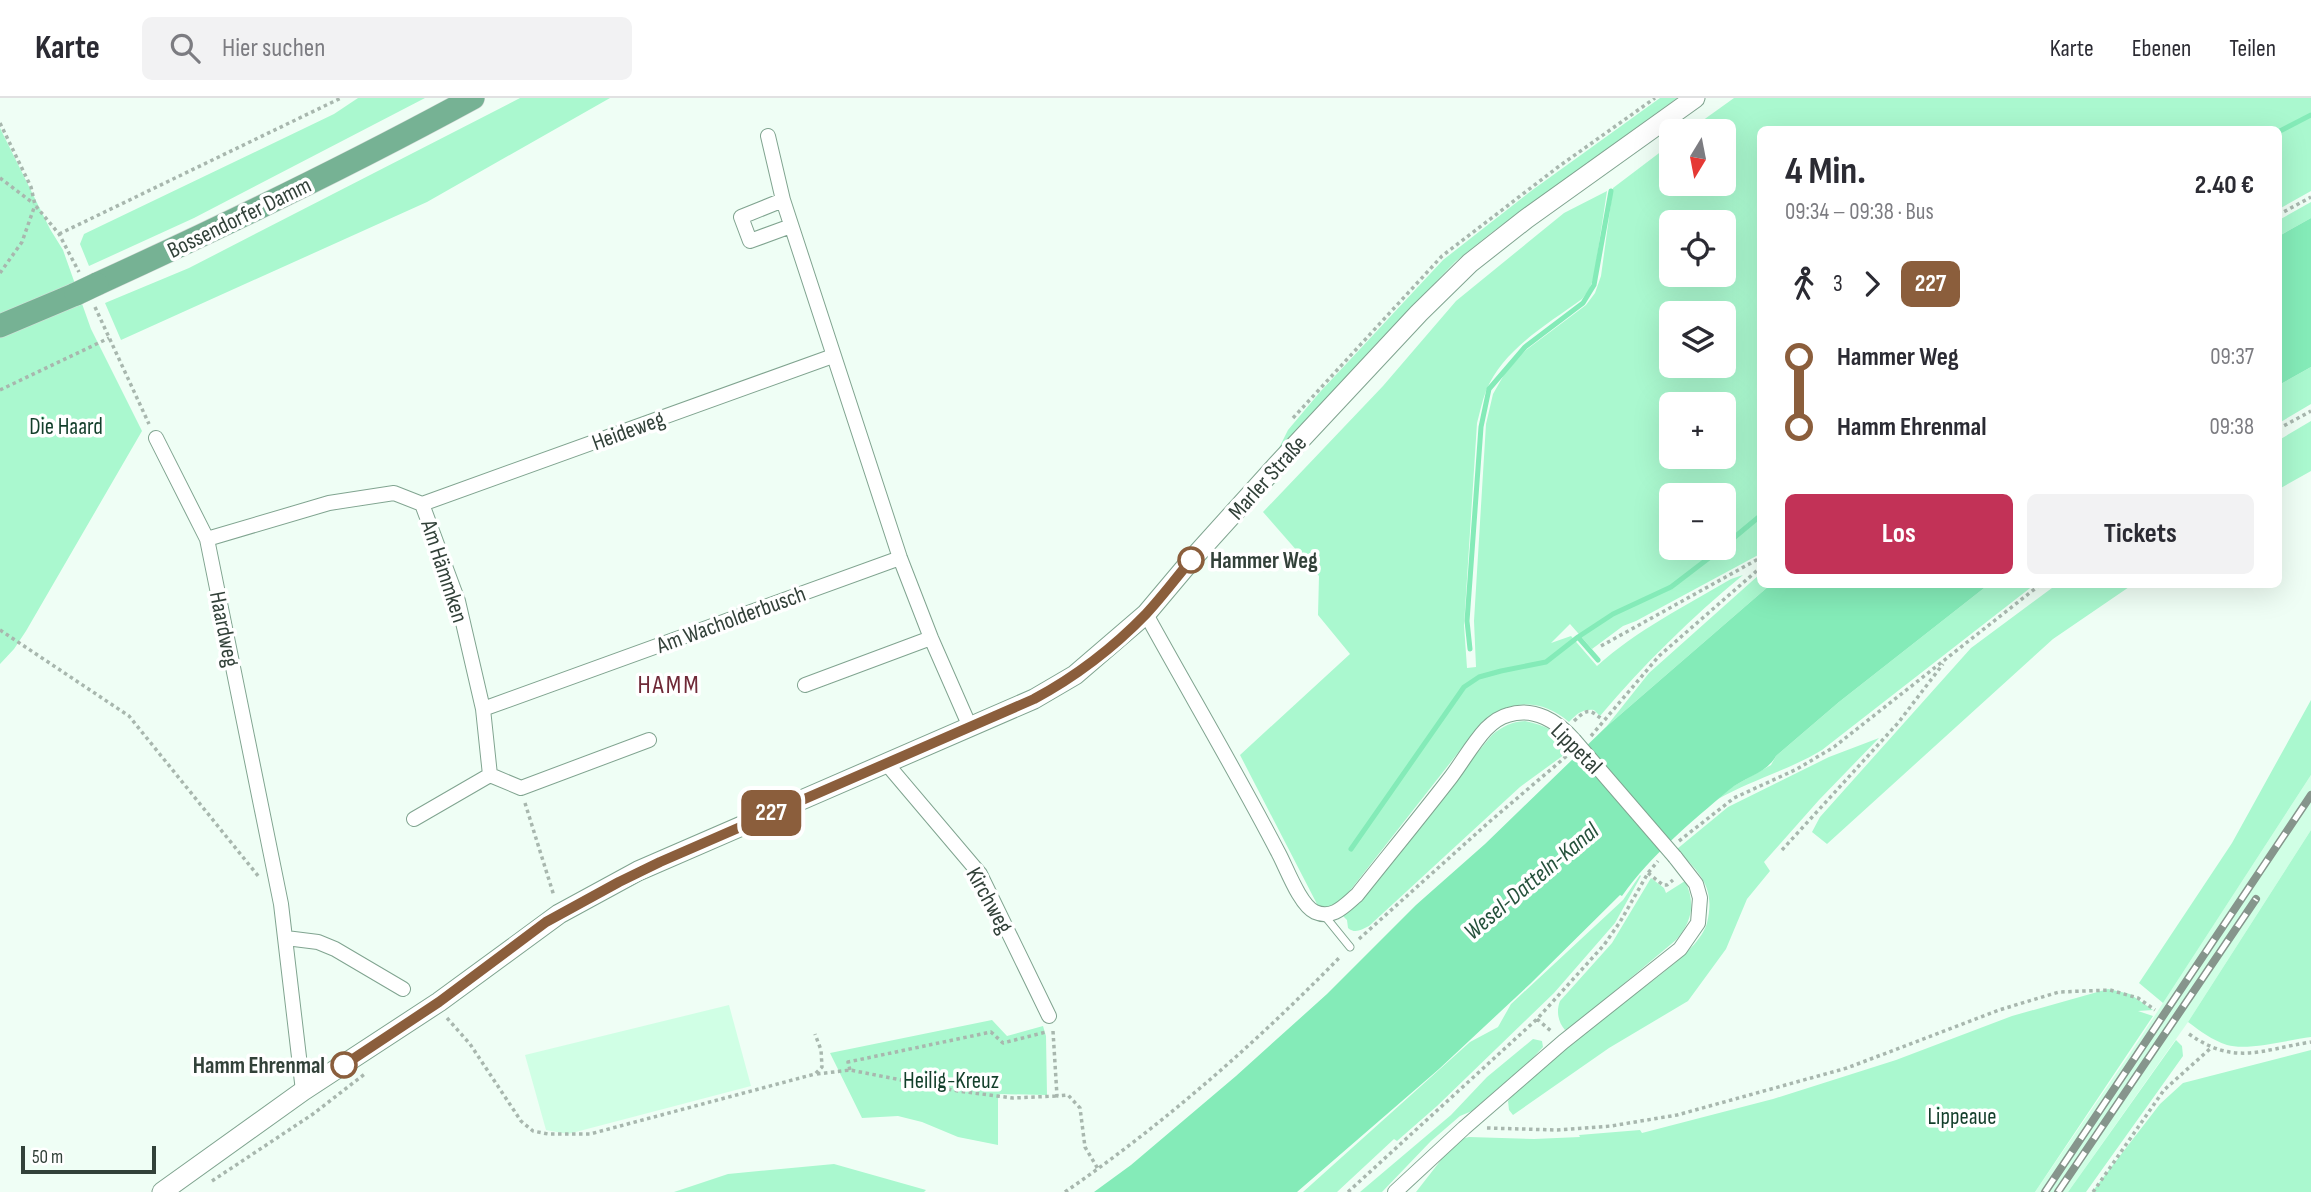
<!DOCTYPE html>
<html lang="de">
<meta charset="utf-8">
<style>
body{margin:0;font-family:"Sofia Sans Condensed",sans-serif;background:#f2f2f3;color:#2b2b33;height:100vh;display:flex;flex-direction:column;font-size:26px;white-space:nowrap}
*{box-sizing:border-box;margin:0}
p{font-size:23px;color:#7c7c81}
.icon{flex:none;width:38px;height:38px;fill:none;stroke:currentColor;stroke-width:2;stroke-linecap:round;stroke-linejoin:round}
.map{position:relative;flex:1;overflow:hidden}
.sheet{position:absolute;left:1757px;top:28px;width:525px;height:462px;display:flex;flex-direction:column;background:#fff;border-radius:10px;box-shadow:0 7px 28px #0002}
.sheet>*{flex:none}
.badge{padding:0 14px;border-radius:10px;font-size:24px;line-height:46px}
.needle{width:46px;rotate:190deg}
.fabs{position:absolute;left:1659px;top:21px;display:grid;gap:14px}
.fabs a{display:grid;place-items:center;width:77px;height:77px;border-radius:10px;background:#fff;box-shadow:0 7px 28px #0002;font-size:35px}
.scale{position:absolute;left:21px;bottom:18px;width:135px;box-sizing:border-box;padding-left:7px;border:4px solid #324139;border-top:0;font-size:19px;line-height:24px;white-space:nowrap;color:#324139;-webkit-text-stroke:5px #fff;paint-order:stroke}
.map>.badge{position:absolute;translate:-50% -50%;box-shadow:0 0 0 4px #fff}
.legs{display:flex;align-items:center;gap:10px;height:77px;padding:0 28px;font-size:23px}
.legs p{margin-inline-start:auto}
.headline{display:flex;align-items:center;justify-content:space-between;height:119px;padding:0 28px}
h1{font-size:38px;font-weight:700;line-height:52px}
.primary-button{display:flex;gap:14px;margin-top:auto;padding:14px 28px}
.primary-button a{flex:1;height:80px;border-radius:10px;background:#c23257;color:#fff;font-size:28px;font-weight:700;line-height:80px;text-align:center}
.primary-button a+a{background:#f2f2f3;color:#2b2b33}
ul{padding:0 28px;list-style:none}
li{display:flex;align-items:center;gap:24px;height:70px;font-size:26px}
li i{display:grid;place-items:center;width:10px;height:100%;margin:0 9px;background:currentColor}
li i::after{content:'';width:18px;height:18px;margin:-9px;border:5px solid;border-radius:50%;background:#fff}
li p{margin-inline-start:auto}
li:first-child i{background:linear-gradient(#0000 50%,currentColor 0)}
li:last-child i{background:linear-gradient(currentColor 50%,#0000 0)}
header{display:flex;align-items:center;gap:42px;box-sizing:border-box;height:98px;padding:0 35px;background:#fff;border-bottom:2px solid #e1e1e2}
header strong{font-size:33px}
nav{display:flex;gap:38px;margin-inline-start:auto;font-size:24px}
.search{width:490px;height:63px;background:#f2f2f3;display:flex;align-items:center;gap:18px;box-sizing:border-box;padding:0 24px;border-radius:10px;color:#7c7c81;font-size:26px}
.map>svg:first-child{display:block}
</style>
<header>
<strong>Karte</strong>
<div class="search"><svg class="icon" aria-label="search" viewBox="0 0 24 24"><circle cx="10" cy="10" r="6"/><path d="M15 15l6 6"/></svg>Hier suchen</div>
<nav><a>Karte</a><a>Ebenen</a><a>Teilen</a></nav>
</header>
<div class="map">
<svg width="2311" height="1094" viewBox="0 0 2311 1094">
<rect width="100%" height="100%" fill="#effef5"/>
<path fill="#d0ffe5" d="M2311,677V732L2188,924L2068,1094H2035L2135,948Z
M729,907L751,988L568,1036L546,1032L525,957Z"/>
<path fill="#aaf8cf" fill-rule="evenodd" d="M358,0H425L194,120L89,168L80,146L84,136L334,16Z
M520,0H610L427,104L121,242L105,205L189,170Z
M1660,0H1677L1491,135L1455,164L1373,249L1301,330L1278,352L1288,332L1320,294L1443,162L1531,93Z
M1734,0H2311V93L2279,111L2278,32H1760V456L1636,523L1623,528L1592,551L1570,526L1551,545L1571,538L1597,568C1637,532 1685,508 1731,481L1743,477C1691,520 1644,566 1600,618L1594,612C1582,611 1577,616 1569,624C1541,600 1510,602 1483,623L1341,804L1327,811L1318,808L1240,657L1350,556L1318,517L1319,478L1263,414L1383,288L1456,203L1564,115L1607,93L1594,179L1589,192L1582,201C1548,226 1503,251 1486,293C1482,303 1480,314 1477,325L1464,527L1467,570L1476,569L1474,523L1486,326L1493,296L1505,275L1526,252L1586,207L1595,195L1601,178L1613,90L1671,46V86H1724V33H1688ZM1671,124H1724V177H1671ZM1671,215H1724V268H1671ZM1671,306H1724V359H1671ZM1671,397H1724V450H1671Z
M0,30L50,131L63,152L91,231L142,333L26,533L14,551L0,566Z
M2311,104V120L2279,138V122Z
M2311,269V306L2279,325V287Z
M2311,323V373L2279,391V342Z
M1760,476V486L1770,487L1606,629L1649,575Z
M1988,487H2034L1822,652C1789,672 1751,682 1718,701L1732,689L1771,667L1776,658L1839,604Z
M2056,487H2132L2053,541L1827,746L1812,734L1820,719L1971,550Z
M2311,602V677L2163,905L2139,885L2232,745Z
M1525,623C1545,627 1560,634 1572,651L1520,689L1369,828C1361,832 1355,836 1348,830L1347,822L1342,817L1492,637C1503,628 1511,624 1525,623Z
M1879,640L1819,702L1764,764L1770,773L1747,801L1726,851L1688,903L1609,950L1513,1017L1509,1012L1508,1003L1515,994C1544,970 1572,945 1601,921C1628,899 1699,856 1707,825C1716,788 1699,775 1677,751L1728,709L1829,659Z
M2311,732V939C2288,942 2248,953 2227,947C2212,942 2200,933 2188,924Z
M1640,777L1641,778L1615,825L1554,895L1437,1008L1397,1043L1394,1041L1337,1094H1303L1470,944L1498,929L1511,906L1623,802Z
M1651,780L1664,790L1666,795L1685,783C1696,805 1692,824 1676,842L1572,929L1565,932C1558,924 1556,913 1560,903L1612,845Z
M2108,891L2130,896L2153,912L2138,913L2153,918L2035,1094H1416L1441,1062L1440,1058L1457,1042L1469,1039L1534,1041L1580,1039L1579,1037L1640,1032L1642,1035L1773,1001L1896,962L2012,918Z
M992,922L1007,938L1043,928L1046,938L1047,997L999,996L998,1001V1047L958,1039L922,1024L898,1018L862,1020L830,955Z
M1533,941L1542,943L1543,949L1529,964L1472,1013L1460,1018L1431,1043L1382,1094H1360L1451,1017L1487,979Z
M2176,942L2182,948L2183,958L2086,1094H2068Z
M2311,952V1094H2092L2160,1006L2183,985Z
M834,1066L926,1092L924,1094H674L728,1076Z"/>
<path fill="#84ebb8" d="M2311,120V269L2279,287V138Z
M1770,487H1988L1839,604L1776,658C1766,676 1744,679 1729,692C1691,724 1651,757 1622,798L1620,797L1530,886L1439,971L1297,1094H1094L1131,1067L1236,978L1327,896L1416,807L1485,746L1606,629Z"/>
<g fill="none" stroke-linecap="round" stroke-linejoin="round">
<path stroke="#84ebb8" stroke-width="5" d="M2278,34L2311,17
M1724,448L1760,418
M1578,539L1613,516L1671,489L1722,450
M1470,551L1467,523L1481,329L1489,291L1525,249L1583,205L1594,187L1611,93
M1351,751L1464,589L1479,579L1501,573L1546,564L1578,539L1598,562"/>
<g stroke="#80a490" stroke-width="9">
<path id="service" d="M1324,817L1350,849"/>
</g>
<g stroke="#80a490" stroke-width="16">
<path id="minor" d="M768,38L783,102
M791,128L750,143L741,119L783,102L900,460L931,540L970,629
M156,340L207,441L281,806L303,993
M422,406L833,258
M207,441L329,405L394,395L422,406L458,503L483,611L490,677L414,721
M1146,516C1190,596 1237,675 1279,756C1287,771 1300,807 1315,814C1333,822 1345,807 1357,797C1388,758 1420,719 1451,679C1463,663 1473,645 1486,631C1492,625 1500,619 1508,617C1534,608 1558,624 1574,642
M805,587L931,540
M483,611L900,460
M886,665L980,776L1049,918
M490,677L521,690L649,642
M286,840L318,844L335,851L403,891
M1395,1094L1464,1030L1563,944L1680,851L1698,825L1700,800L1696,786L1675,759"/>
</g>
<g stroke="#80a490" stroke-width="21">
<path id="secondary" d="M162,1094L303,993L439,904L559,816L638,773L1034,601L1075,577L1146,516L1194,459L1278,366L1419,215L1470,165L1526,121L1695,0"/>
</g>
<g stroke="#d6d9d7" stroke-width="24">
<path id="trunk" d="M97,186C224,128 350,67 473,0
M0,228L76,196"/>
</g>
<path stroke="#a8b7ae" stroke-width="3.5" stroke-dasharray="3.5 3.5" stroke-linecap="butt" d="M0,25L31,89L35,107L59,136L79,174
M0,80L33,105
M2278,117L2311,99
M59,136L341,0
M0,175L22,144L35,107
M95,209L149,326
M0,292L109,240
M1293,320L1442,158L1558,69L1655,0
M2278,331L2311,313
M0,532L129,618L259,779
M1601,548L1760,460
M1574,623C1588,610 1589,611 1603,622
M1591,638L1659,558L1760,470
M525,705L554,798
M1679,743L1734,700L1797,671L1834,649L2041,486
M1782,752L1898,625L1943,566
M1648,775L1663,787H1667L1673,782
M1359,841L1488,725L1569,656
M447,920L470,946L521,1023L533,1033L548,1036H590L815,976L822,969L821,952L815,936
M1537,921L1551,933
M1053,933L1057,998L1068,997L1080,1010L1085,1049L1098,1071
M2189,936C2235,968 2260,952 2311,944
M850,972L848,964L991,934L1003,945L1046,934
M817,976L850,972L958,993L1013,1000L1057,998
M1487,1030L1557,1032L1611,1028L1677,1017L1847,970L1999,912L2059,894L2110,892L2138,900L2155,912
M212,1083L313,1016L366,975
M1065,1094C1165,1025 1256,945 1341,858
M1348,1094L1537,921L1604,847L1620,824L1648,775L1658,763
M2093,1094L2164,992L2212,949"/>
<use href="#service" stroke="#fff" stroke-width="7"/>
<use href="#minor" stroke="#fff" stroke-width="14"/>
<use href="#secondary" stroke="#fff" stroke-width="19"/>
<use href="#trunk" stroke="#76b294" stroke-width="23"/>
<g stroke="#86958c" stroke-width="8">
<path id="rail" d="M2045,1094L2311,697
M2058,1094L2256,801"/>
</g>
<use href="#rail" stroke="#fff" stroke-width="5" stroke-dasharray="16" stroke-linecap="butt"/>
<g stroke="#80a490" stroke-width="16" stroke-linecap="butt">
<path id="minor-bridge" d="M1574,642L1675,759"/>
</g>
<g stroke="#d6d9d7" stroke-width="24" stroke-linecap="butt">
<path id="trunk-bridge" d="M76,196L97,186"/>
</g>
<use href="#minor-bridge" stroke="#fff" stroke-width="14"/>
<use href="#trunk-bridge" stroke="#76b294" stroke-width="23"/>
</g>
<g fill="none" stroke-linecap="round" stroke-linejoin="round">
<g stroke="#fff" stroke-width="16">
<path id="line-1" d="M344,967L439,904L546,824L619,784L660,764L1034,601C1075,579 1113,550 1146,516C1162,499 1176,480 1191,462"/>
</g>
<use href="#line-1" stroke="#8b5e3c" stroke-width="10"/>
</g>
<g fill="#fff" stroke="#8b5e3c" stroke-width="3.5">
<circle cx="1191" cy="462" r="12"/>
<circle cx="344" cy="967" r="12"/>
</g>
<g text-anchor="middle" stroke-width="7" stroke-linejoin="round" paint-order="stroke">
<g font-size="23" fill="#324139" stroke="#fff">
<text transform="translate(239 119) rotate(-26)" y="8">Bossendorfer Damm</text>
<text transform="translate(628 332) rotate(-20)" y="8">Heideweg</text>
<text transform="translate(1267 379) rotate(-48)" y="8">Marler Straße</text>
<text transform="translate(445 473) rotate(72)" y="8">Am Hämmken</text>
<text transform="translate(731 521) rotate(-20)" y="8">Am Wacholderbusch</text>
<text transform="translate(225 531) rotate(79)" y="8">Haardweg</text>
<text transform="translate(1577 650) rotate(45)" y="8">Lippetal</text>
<text transform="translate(990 802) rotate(61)" y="8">Kirchweg</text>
</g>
<g font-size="23" fill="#133f2b" stroke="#fff">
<text x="66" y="336">Die Haard</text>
<text x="951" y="990">Heilig-Kreuz</text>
<text x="1962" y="1026">Lippeaue</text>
</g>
<g font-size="23" font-weight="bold" fill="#324139" stroke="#fff" text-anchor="start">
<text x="1210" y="470">Hammer Weg</text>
<text x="325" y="975" text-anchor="end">Hamm Ehrenmal</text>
</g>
<g font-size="24" font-style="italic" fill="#26523c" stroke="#fff">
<text transform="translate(1531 783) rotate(-40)" y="8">Wesel-Datteln-Kanal</text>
</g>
<g font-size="26" letter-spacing="2" fill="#6f2937" stroke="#fff">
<text x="669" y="595">HAMM</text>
</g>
</g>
</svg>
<div class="fabs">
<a><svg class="needle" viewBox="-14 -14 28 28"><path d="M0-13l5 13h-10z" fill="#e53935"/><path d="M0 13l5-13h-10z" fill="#7c7c81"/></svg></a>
<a><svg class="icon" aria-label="locate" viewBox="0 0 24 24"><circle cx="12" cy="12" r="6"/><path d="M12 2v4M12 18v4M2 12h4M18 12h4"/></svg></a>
<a><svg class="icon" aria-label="layers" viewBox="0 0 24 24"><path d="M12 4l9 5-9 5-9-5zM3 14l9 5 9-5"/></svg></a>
<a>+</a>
<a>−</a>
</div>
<div class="scale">50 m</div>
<b class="badge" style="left:771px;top:715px;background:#8b5e3c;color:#fff">227</b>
<section class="sheet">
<div class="headline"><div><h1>4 Min.</h1><p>09:34 – 09:38 · Bus</p></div><b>2.40 €</b></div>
<div class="legs"><svg class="icon" aria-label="walk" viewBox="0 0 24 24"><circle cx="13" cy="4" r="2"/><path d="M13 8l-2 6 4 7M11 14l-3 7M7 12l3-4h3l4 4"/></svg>3<svg class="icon" aria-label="forward" viewBox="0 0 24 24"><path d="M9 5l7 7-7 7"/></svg><b class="badge" style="background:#8b5e3c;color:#fff">227</b></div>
<ul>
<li><i style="color:#8b5e3c"></i><b>Hammer Weg</b><p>09:37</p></li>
<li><i style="color:#8b5e3c"></i><b>Hamm Ehrenmal</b><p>09:38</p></li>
</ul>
<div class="primary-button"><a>Los</a><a>Tickets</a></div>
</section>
</div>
